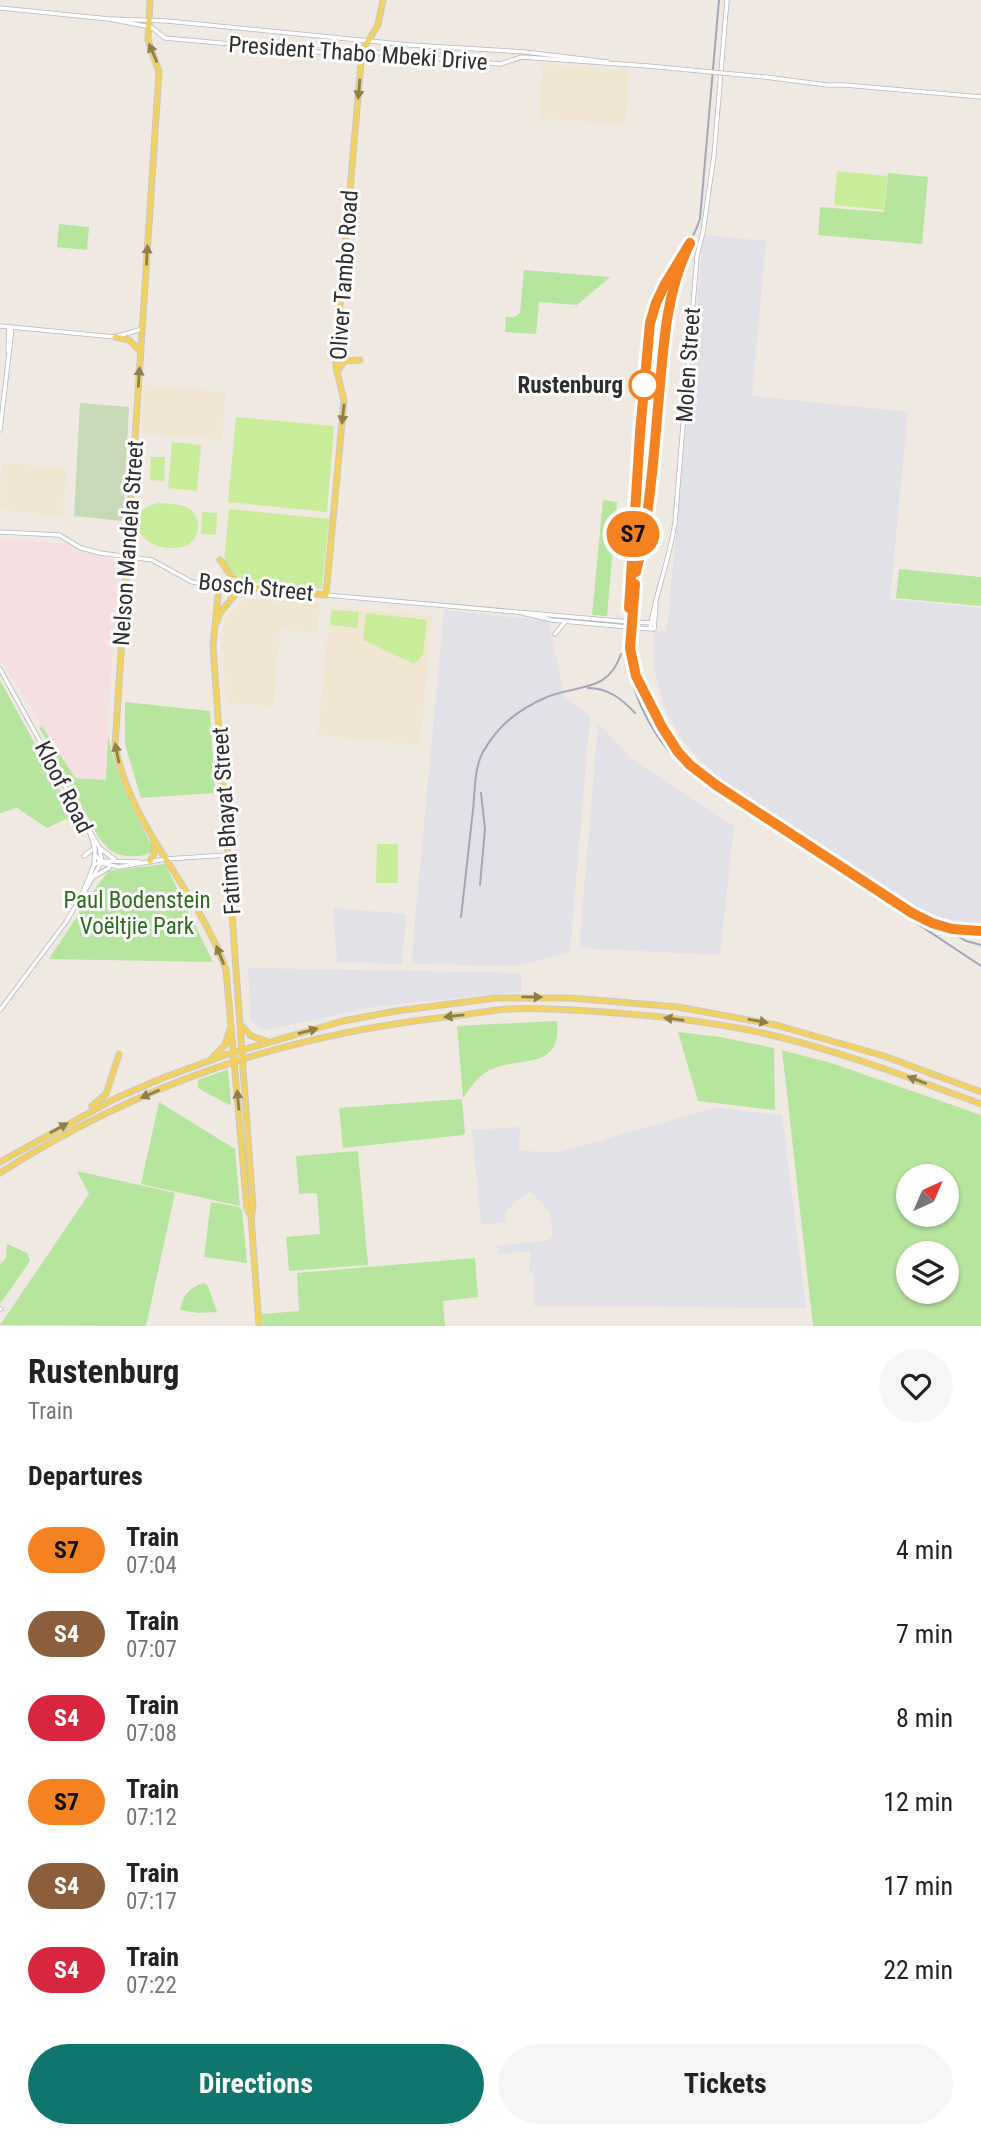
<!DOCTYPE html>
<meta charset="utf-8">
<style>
body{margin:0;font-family:"Roboto Condensed",sans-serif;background:#f6f6f6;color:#222;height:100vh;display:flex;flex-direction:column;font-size:26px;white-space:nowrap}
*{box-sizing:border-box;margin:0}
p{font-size:23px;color:#767676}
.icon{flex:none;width:38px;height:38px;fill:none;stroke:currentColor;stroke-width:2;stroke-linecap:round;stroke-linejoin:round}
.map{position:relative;height:1326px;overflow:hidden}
.panel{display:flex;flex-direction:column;background:#fff;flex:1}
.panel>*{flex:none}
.badge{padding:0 14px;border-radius:23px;font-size:24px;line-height:46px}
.needle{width:46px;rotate:44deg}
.controls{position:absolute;left:896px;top:1164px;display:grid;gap:14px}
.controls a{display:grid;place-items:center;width:63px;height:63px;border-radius:50%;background:#fff;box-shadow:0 2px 5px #0004;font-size:35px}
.map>.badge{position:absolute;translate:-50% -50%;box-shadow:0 0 0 4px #fff}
h2{padding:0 28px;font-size:26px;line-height:63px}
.round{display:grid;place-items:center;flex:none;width:74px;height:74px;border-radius:37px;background:#f6f6f6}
.head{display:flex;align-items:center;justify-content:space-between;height:119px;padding:0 28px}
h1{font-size:33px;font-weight:700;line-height:52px}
.primary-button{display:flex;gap:14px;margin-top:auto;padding:14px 28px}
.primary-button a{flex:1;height:80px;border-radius:42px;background:#0f766e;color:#fff;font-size:28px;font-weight:700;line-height:80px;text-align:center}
.primary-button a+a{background:#f6f6f6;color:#222}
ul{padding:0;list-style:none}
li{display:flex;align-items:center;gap:21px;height:84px;padding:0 28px}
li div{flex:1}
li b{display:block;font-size:26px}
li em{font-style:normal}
li .badge{min-width:77px;font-weight:700;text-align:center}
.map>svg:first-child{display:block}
</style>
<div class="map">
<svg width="981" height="1326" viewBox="0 0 981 1326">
<rect width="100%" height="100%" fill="#efe9e1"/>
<path fill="#e3e1e8" d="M703,235L766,241L752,396L908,412L890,599L981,608V927L966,929L939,922L714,774L684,742L664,707L654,668L653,631H667Z
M444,610L548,621L565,697L590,716L570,952L519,966L411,964Z
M598,724L631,758L734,826L720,955L579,948Z
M333,908L406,914L402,964L337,962Z
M248,968L521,973V992L379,1006L270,1029L259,1028L251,1021Z
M715,1108L782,1115L806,1308L534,1306V1273H529L531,1251L499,1254L497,1246L549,1240L553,1235L549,1211L532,1193H527L505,1212V1223L481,1224L472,1130L520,1127L519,1151L559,1152Z"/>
<path fill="#f0e6d1" d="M543,64L629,71L625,125L538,118Z
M144,385L226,392L222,440L140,432Z
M2,462L67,469L62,516L0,510Z
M247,598L320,603L317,633L280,630L273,706L226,703L222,642L224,618Z
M330,607L432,616L420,745L318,735Z"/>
<path fill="#f5dfe0" d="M0,538L70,544V547L110,559L119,574L109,698L106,780L75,778L0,659Z"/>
<path fill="#b6e59e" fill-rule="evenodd" d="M888,173L928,177L922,244L818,235L820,207L884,212Z
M59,224L89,227L87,250L57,247Z
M524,270L610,277L577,305L539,302L536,334L505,332L506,317H514L520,313Z
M603,500L617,502L607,616L592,615Z
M899,569L981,577V606L896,598Z
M0,680L82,830L66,819L47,828L17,808L0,813Z
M125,702L210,711L215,793L141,798L125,744Z
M41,725L75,778L106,780L108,735C116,775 132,808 151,844V852C144,856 141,856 133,856C115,856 109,851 98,836L40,729Z
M165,864L213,962L49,959L99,883L109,871Z
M557,1021C563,1071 519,1056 490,1070C478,1076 470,1088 463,1098L457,1026Z
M678,1032L721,1037L774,1048L775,1110L698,1101Z
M782,1050L834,1064L981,1115V1326H813ZM908,1176H947V1214H908ZM908,1253H947V1292H908Z
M228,1069L231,1104L229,1105L198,1088V1080Z
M462,1099L465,1133L463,1135L343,1148L339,1108Z
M159,1102L235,1149L240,1206L141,1184Z
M358,1151L368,1265L289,1271L286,1237L320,1234L317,1193L299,1194L296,1156Z
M77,1171L175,1193L146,1326L0,1325L89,1194Z
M211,1202L239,1207L242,1210L247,1263L204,1257Z
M7,1244L27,1253L30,1261L0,1304V1264L6,1258Z
M475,1258L478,1297L443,1301L445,1326H263L262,1314L299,1311L297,1273Z
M204,1283L208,1286L217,1312L198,1313L180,1310C183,1296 189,1287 204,1283Z"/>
<path fill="#c8d9b8" d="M80,403L129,407L123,521L74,516Z"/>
<path fill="#c9ec9a" d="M837,171L887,176L884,210L834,205Z
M236,417L334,426L327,512L228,502Z
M172,442L201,445L197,491L168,488Z
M151,457H165L164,481L150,480Z
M158,503C168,504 181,503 190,509C204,520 199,544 181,547C139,555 119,511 158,503Z
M229,509L329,519L322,589L239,581L224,561Z
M202,512L217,513L216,535L201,534Z
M332,610L359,612L357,628L330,625Z
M366,613L427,620L423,655L414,664L363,640Z
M377,844H398V883H376Z"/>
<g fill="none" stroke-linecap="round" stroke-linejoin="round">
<g stroke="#b4b7c1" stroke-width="5">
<path id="minor" d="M0,8L109,19L151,27L165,38L351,55L362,51L500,64L522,57L648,66
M111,19L167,21L410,45L525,52L608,62
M765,77L827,85H845L981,97
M0,326L115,337L142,329
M8,351L9,327
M0,430L12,328
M0,532L59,535L81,548L100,553L152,560L192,582L218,585
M326,595L618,621
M522,613L552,620L617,626
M637,622L652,623
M636,628L654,629L656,605
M650,628C656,592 670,558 675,522L697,256L703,232L714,155L727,0
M555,634L565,622
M0,669L89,830L95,849L94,865L81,897L66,922L0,1010
M101,849L114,859
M95,854L101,863L119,867L166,859L227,855
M84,856L93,849
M94,865L102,861L139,862
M95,876L109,868
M82,896L102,861L99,847L89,830
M0,1309H1"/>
</g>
<g stroke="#c9c9c9" stroke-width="7">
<path id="major" d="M150,0L148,40L159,72L115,745C130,829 199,891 226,970L247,1209L251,1216
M115,337L129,340L141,352
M337,371L345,361L360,360
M220,560L235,581L242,585
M217,622L220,613L242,586
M150,861L154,854V842
M240,1024L251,1036L266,1041
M212,1058L225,1045L230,1029
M92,1106L106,1094L119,1054
M0,1162L116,1098L165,1077L228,1054L343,1021L396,1011L496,998H571L678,1007L776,1025L884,1056L981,1092
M0,1173C142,1082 288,1034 455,1016C473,1014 490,1010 508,1009C539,1007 572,1010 603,1012C661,1016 719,1022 775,1036C846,1053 913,1079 981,1104
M259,1326L251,1216L253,1208L213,646L219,585L326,595L344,401L336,367V352L362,51L378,25L383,0"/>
</g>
<use href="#minor" stroke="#fff" stroke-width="3.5"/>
<use href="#major" stroke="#f2d163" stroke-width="5"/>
<path stroke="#a3a6b8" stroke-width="2" d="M719,0L700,219C685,264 655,285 649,338L626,631C625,685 648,733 686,770L981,966
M639,558L649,512L664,340L675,278
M588,688C608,688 622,699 635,713
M480,885L485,829L481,793
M461,917C465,881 469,846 473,810C475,792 474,768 483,752C498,725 519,709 547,697C579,684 608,693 621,654
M921,918L952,930L981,931
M954,934L966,941L981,945"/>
<g stroke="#b4b7c1" stroke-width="5" stroke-linecap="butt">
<path id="minor-bridge" d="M648,66L765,77
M618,621L637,622
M617,626L636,628"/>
</g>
<use href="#minor-bridge" stroke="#fff" stroke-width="3.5"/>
</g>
<defs><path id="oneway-solid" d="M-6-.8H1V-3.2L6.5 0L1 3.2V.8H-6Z" transform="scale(1.75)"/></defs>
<g fill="#908048">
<use href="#oneway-solid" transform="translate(153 53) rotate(-113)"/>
<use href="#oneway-solid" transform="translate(359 89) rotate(95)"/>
<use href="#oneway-solid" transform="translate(147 255) rotate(-87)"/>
<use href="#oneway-solid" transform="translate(139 377) rotate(-86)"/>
<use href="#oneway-solid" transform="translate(343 414) rotate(96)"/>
<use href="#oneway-solid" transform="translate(117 753) rotate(-101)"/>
<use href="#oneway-solid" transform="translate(220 955) rotate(-112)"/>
<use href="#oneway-solid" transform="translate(532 997) rotate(1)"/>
<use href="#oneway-solid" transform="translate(454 1016) rotate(174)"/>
<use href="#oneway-solid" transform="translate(674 1019) rotate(-172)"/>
<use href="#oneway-solid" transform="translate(758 1021) rotate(10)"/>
<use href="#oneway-solid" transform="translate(308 1031) rotate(-15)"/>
<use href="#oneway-solid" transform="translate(917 1080) rotate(-159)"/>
<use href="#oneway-solid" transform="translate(150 1094) rotate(157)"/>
<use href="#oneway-solid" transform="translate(238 1100) rotate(-95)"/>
<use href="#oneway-solid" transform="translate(59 1128) rotate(-29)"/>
</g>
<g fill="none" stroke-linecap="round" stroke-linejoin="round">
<g stroke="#fff" stroke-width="16">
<path id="line" d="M636,572C651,511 654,448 660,385C664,336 668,288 690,243L665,284L656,303L650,323L640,433L629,608L635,584L630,648L636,676L662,727L678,752L690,765L716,785L912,913L932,923L952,929L981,931"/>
</g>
<use href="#line" stroke="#f58220" stroke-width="10"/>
</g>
<circle fill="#fff" stroke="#f58220" stroke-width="3.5" cx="644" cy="385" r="14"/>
<g text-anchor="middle" stroke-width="6" stroke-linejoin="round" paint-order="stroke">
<g font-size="23" fill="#2e2e2e" stroke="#fff">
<text transform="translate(358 53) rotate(4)" y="8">President Thabo Mbeki Drive</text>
<text transform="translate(344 275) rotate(-86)" y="8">Oliver Tambo Road</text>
<text transform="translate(688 365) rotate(-86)" y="8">Molen Street</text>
<text transform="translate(128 543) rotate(-86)" y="8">Nelson Mandela Street</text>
<text transform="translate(256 587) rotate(6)" y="8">Bosch Street</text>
<text transform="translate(64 787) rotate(63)" y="8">Kloof Road</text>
<text transform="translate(226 821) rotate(-94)" y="8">Fatima Bhayat Street</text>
</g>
<g font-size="23" font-weight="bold" fill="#2e2e2e" stroke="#fff" text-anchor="end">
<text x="623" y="393">Rustenburg</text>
</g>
<g font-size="23" fill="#2c6e1b" stroke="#fff">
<text x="137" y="908">Paul Bodenstein<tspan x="137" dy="26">Voëltjie Park</tspan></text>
</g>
</g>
</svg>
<div class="controls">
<a><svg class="needle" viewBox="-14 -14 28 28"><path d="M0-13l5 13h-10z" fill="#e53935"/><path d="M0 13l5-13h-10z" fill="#767676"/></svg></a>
<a><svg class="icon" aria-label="layers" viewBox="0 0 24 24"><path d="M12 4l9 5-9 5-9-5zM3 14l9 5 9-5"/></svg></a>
</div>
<b class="badge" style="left:633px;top:534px;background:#f58220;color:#111">S7</b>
</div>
<section class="panel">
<div class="head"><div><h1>Rustenburg</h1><p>Train</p></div><a class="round"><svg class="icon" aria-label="heart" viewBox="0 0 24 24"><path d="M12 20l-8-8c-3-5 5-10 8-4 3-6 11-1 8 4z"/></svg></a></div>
<h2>Departures</h2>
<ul>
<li><span class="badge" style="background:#f58220;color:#111">S7</span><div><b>Train</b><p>07:04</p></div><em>4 min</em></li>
<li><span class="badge" style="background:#8b5e3c;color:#fff">S4</span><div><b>Train</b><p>07:07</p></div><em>7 min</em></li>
<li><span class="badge" style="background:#d7263d;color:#fff">S4</span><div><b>Train</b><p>07:08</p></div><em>8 min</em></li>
<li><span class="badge" style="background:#f58220;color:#111">S7</span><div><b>Train</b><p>07:12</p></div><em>12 min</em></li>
<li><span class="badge" style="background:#8b5e3c;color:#fff">S4</span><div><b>Train</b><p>07:17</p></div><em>17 min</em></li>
<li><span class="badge" style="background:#d7263d;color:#fff">S4</span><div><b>Train</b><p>07:22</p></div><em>22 min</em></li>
</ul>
<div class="primary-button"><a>Directions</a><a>Tickets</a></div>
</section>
